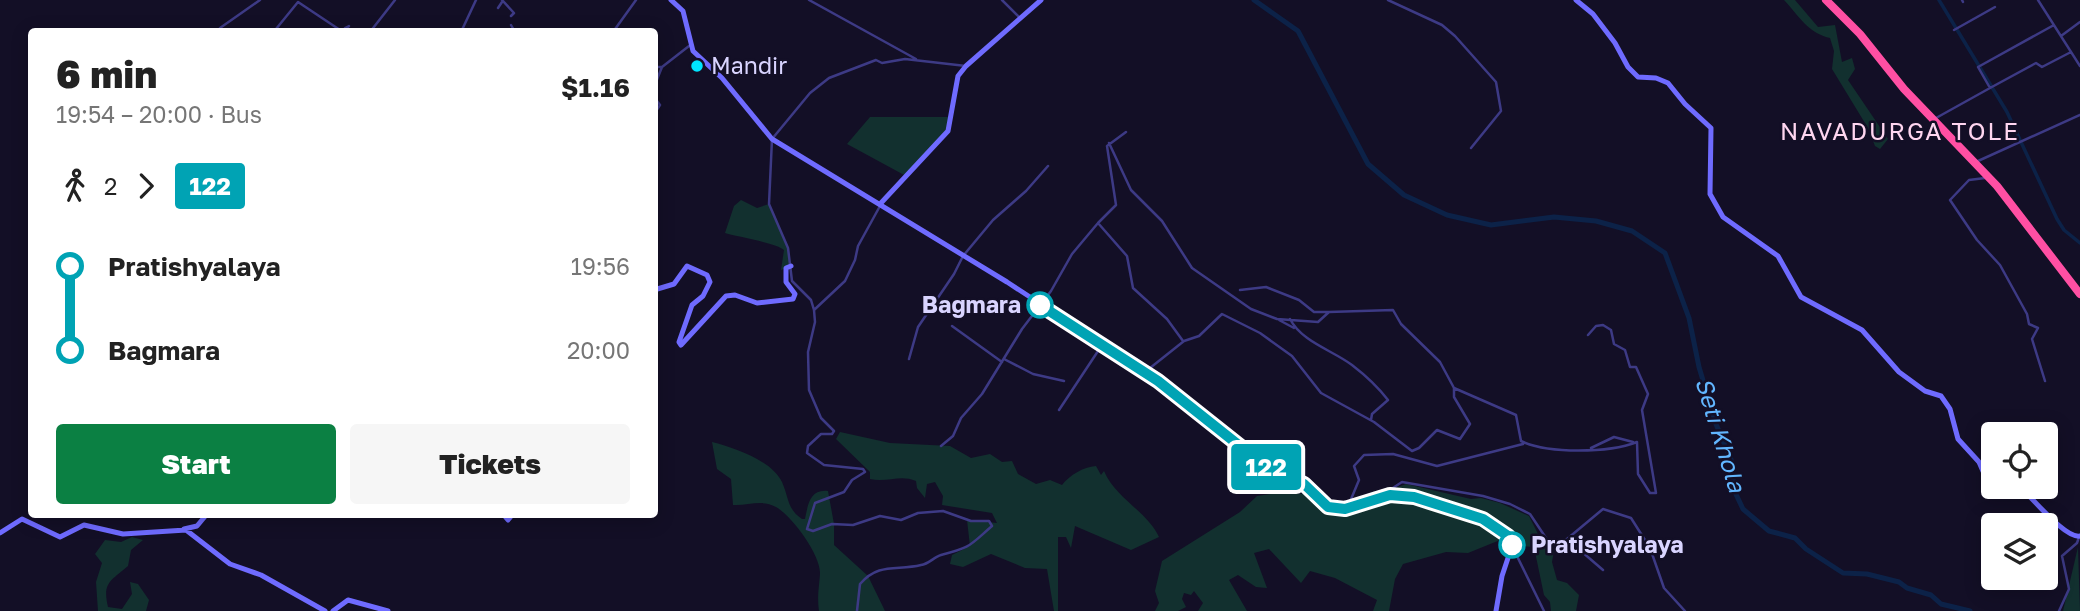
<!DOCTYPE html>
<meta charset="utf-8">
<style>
body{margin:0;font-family:"Golos Text",sans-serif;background:#f6f6f6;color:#222;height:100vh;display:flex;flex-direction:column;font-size:26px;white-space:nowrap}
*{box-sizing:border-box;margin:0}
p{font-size:23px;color:#767676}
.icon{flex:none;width:38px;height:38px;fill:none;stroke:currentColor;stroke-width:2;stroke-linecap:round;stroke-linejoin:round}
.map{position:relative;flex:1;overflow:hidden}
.panel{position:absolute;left:28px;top:28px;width:630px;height:490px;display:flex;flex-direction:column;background:#fff;border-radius:7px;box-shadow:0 4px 18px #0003}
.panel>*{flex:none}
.badge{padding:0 14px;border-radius:5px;font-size:24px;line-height:46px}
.tools{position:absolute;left:1981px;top:422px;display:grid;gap:14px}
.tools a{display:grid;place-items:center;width:77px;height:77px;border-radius:7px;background:#fff;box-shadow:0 4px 18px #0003;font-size:35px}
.map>.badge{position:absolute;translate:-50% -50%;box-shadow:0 0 0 4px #fff}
.legs{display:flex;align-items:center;gap:10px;height:77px;padding:0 28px;font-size:23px}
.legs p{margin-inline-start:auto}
.overview{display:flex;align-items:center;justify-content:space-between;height:119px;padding:0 28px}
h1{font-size:38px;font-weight:800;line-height:52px}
.button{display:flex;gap:14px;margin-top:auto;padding:14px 28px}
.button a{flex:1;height:80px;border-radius:7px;background:#0b8043;color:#fff;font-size:28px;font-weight:800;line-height:80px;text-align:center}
.button a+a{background:#f6f6f6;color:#222}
ul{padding:0 28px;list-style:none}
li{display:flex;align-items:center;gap:24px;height:84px;font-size:26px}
li i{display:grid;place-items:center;width:10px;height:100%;margin:0 9px;background:currentColor}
li i::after{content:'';width:18px;height:18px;margin:-9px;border:5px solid;border-radius:50%;background:#fff}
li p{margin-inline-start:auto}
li:first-child i{background:linear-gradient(#0000 50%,currentColor 0)}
li:last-child i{background:linear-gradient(currentColor 50%,#0000 0)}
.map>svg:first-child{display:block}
</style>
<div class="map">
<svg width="2080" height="611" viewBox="0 0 2080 611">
<rect width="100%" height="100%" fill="#130f26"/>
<path fill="#12302f" d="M1784,0H1795L1818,27L1835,25L1842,62L1852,58L1855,69L1848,80L1888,139L1880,149L1875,146L1868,128L1832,69L1834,51L1830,38C1808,33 1799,16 1784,0Z
M870,117H951L950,127L906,176L847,144Z
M741,200L757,208L769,204L788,248L791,266L781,270L784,250C777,243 738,237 725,233L734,206Z
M840,432L890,443L950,446L971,458L990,454L1002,462L1012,461L1018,474L1036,484L1050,480L1062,485C1070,475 1083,467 1096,466L1101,475L1104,471C1116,499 1147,511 1159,537L1131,550L1075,526L1071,548L1066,537H1058V611H1054L1047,569L1025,568L991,554L963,567L950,564L952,555L970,546L967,520L997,523L992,513L942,505L943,496L935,482L927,484L925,498L917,488L916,481C900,474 887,483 870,479V472L836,439Z
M712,442C735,448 771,460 782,482C789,498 787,509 802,519H805C808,504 810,489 828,491L834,524V545L868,576L885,611H819C817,596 819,588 820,574C821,555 792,516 776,507C763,499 747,506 733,505L731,479L717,469Z
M1406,484L1471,499L1481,498L1500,503L1529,516L1543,544L1554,550L1552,562L1557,580L1567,583L1579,595L1576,611H1551L1550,602L1544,595L1534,547L1521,546L1505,538L1468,553L1446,552L1403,564L1395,579L1389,611H1373L1377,600L1335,578L1310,571L1301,583L1269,549L1254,553L1267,588L1256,587L1238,575L1229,580L1247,611H1198L1203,603L1194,591L1191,595L1184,593L1182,599L1186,607L1178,611H1155L1159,603L1155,591L1162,561L1240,512L1257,496L1284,492L1303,494L1320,503H1340L1379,494Z
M132,537L143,540L131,550L128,566C111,581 102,582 108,607L122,609L132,594L130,582L138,584L149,600L146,611H98L96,582L102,563L95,554L105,540L121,542Z
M2078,547L2080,611H2063Z"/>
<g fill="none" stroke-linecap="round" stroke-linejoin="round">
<path stroke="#0c2248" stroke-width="3.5" d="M1939,0L2007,112L2057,219L2064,230L2080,243"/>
<path stroke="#0c2248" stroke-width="5" d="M1254,0L1298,31L1368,164L1404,195L1447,215L1491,225L1554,217L1596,221L1632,231L1665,253L1689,318L1699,367L1716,424L1732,462L1734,490L1743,509L1769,531L1795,538L1806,549L1843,573L1867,574L1899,582L1907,588L1931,595L1941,604L1970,611"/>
<path stroke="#3d3a85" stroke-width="2.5" d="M502,0L514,13L511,16
M809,0L916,59
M1002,0L1019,17
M1388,0L1442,25L1455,36L1496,82L1501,111L1471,148
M1962,0L1963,2
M2038,0L2080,66
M498,8L502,2
M511,25L515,32
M220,28L260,0
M276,29L298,2L343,32
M1954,30L1995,7
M343,31L349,26L345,28
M370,32L395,0
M461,32L476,0
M613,32L636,0
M2061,36L2080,22
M654,67H662L689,46
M654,87L662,67
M1990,88L2036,63L2042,67L2071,52
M654,97L660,105L654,114
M1936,118L1990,88L1978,67L2054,25
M1109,143L1131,190L1162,221L1192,268L1251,309L1277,319L1318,322L1329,312L1393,310L1401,324L1440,362L1454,388L1516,415L1521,441C1548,454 1609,453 1637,442L1638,474L1650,493H1656L1642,410L1648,394L1636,367H1630L1625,350L1614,344L1611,330L1603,325L1596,326L1588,335
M1978,161L2080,115
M1985,178L1969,180L1950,200L1977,240L2000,265L2027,314L2029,324L2038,328L2032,339L2045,381
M1098,223L1127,256L1133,288L1167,319L1183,341
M1240,290L1266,287L1299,300L1314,312H1329
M814,310L845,281L855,260L858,246L880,206
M1290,319C1302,342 1332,350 1352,365C1365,375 1378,387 1388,400L1372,414L1371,420
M1279,320L1294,328
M952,326L1002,362
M909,359L918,327L954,274L963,256L993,220L1026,191L1048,166
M1004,359L1033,374L1064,381
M1145,372L1184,341L1199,336L1222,314L1260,333L1292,356L1321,393L1374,422L1412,451L1419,448L1437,430L1460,439L1470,424L1454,397V388
M1059,410L1102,345
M941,446L953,436L961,418L982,394L1022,329L1051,291L1072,254L1098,223L1116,205L1107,146L1126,132
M1591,448L1614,437L1633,442
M1379,497L1402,482L1483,496L1510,504L1530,514L1550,544L1567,539L1603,509L1631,518L1650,548L1664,588L1685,611
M1349,504L1359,480L1354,466L1364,455L1393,454L1437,466L1523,444
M1567,539L1603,570
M1512,546L1544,611
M857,611L860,584C879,562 897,571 921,565C929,564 934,557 941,555C972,547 969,546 992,526L989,521H971L943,511L918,513L901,520L880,516L853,525L832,524L813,531L807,529L815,503L844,492L852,480L865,472L863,469L824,465L807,453L808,446L821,434H832L834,431L821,418L809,390L808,352L815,322L814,310L811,300L792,281L788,248L769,204L772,139L810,93L829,78L876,60L882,63L905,59L966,66
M2059,611L2069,589L2062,556L2077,543L2079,537"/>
<path stroke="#6f6bff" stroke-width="5" d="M671,0L683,11L693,51L722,78L772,139L1007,282L1145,372L1264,466L1304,484L1323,505L1340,510L1379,497H1414L1483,519L1508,536L1512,546L1502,576L1496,611
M1576,0L1593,14L1615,43L1628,67L1638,77L1656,78L1668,83L1685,104L1711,128L1710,194L1723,217L1778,256L1801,297L1862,330L1899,372L1925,391L1941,396L1950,409L1958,439L1979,462L1992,492H1996L1998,486
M881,203L948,131L958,76L966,66L1041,0
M654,290L674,284L687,266L707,275L710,282L703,296L692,305L679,342L681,345L726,296L735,295L757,303L793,299L795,294L786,282V268L791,266
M2019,486C2033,498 2065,539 2080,536
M503,514L508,520L513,514
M184,529L197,526L207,514
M0,533L22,519L60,537L84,525L123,534L186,530L230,564L261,575L325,611
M333,611L348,600L388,611"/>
<path stroke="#ff4fa3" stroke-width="8" d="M1826,0L1860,34L1904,89L1997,186L2080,294"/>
</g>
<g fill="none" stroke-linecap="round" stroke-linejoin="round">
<g stroke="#fff" stroke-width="16">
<path id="line-1" d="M1040,305L1158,381L1265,466L1304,484L1328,507L1345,509L1390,495L1414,497L1483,519L1508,536L1512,545"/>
</g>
<use href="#line-1" stroke="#00a3b4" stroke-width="10"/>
</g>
<circle fill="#00e5ff" stroke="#130f26" stroke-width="2.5" cx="697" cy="66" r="7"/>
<g fill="#fff" stroke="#00a3b4" stroke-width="3.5">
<circle cx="1040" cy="305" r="12"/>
<circle cx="1512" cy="545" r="12"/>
</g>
<g text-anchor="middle" stroke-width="5" stroke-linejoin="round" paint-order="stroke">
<g font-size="23" fill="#d9d4ff" stroke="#130f26" text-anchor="start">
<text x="711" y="74">Mandir</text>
</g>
<g font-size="23" font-weight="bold" fill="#d9d4ff" stroke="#130f26" text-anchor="end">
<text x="1021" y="313">Bagmara</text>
<text x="1531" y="553" text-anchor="start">Pratishyalaya</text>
</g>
<g font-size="24" letter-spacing="2" fill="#ffd6f0" stroke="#130f26">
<text x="1900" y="140">NAVADURGA TOLE</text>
</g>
<g font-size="24" font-style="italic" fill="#62b6ff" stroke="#130f26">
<text transform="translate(1720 435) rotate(73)" y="8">Seti Khola</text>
</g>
</g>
</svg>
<div class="tools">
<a><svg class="icon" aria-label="locate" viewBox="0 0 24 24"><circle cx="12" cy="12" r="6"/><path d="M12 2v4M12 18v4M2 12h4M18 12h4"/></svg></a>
<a><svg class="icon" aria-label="layers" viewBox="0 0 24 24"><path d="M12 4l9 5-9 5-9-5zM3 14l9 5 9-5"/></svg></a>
</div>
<b class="badge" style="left:1266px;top:467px;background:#00a3b4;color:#fff">122</b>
<section class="panel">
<div class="overview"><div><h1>6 min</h1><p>19:54 – 20:00 · Bus</p></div><b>$1.16</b></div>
<div class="legs"><svg class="icon" aria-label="walk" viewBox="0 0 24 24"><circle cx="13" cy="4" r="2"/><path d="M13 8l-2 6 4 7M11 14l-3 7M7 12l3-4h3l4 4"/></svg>2<svg class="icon" aria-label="forward" viewBox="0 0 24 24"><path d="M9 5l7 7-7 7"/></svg><b class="badge" style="background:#00a3b4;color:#fff">122</b></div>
<ul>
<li><i style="color:#00a3b4"></i><b>Pratishyalaya</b><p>19:56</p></li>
<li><i style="color:#00a3b4"></i><b>Bagmara</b><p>20:00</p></li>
</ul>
<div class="button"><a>Start</a><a>Tickets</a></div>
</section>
</div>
